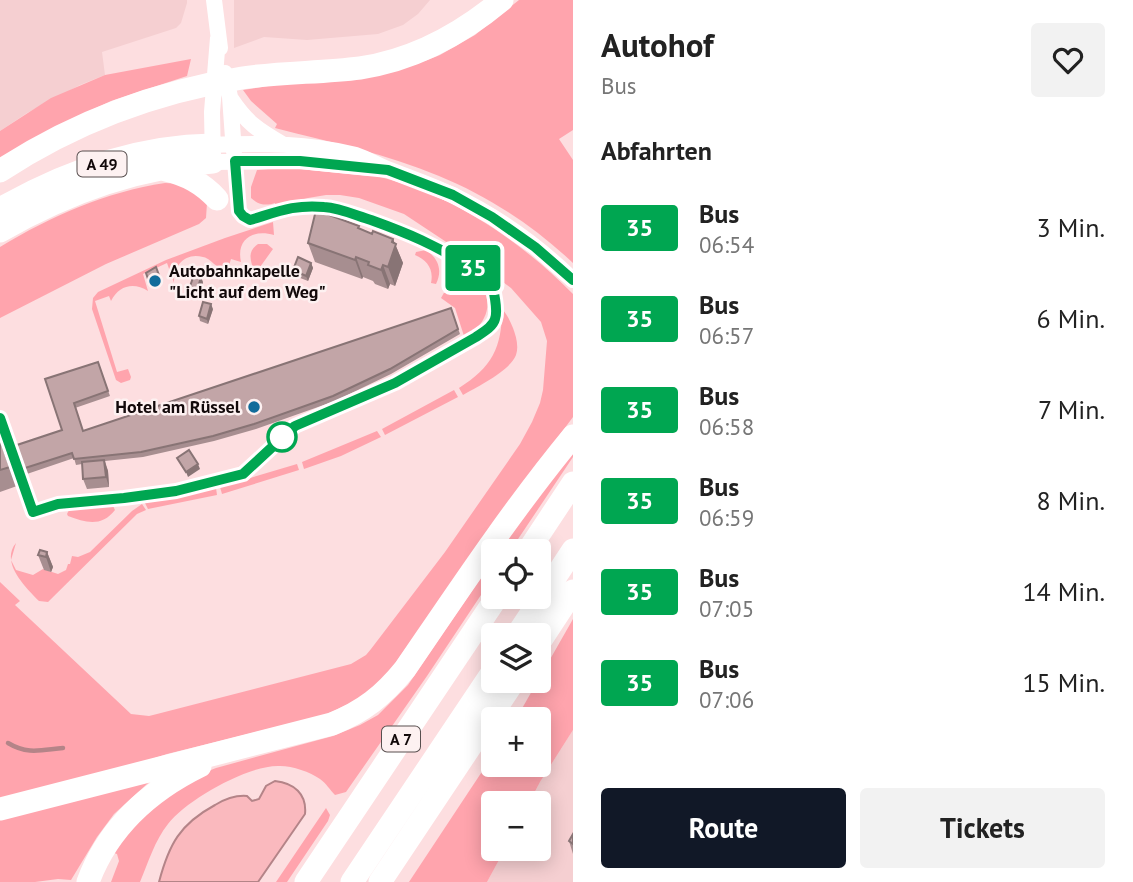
<!DOCTYPE html>
<html lang="de">
<meta charset="utf-8">
<style>
body{margin:0;font-family:"PT Sans",sans-serif;background:#f2f2f2;color:#222;height:100vh;display:flex;flex-direction:column;font-size:26px;white-space:nowrap}
*{box-sizing:border-box;margin:0}
p{font-size:23px;color:#767676}
.icon{flex:none;width:38px;height:38px;fill:none;stroke:currentColor;stroke-width:2;stroke-linecap:round;stroke-linejoin:round}
.map{position:relative;flex:1;overflow:hidden}
.sheet{display:flex;flex-direction:column;background:#fff;width:560px}
.sheet>*{flex:none}
.badge{padding:0 14px;border-radius:5px;font-size:24px;line-height:46px}
.controls{position:absolute;left:481px;top:539px;display:grid;gap:14px}
.controls a{display:grid;place-items:center;width:70px;height:70px;border-radius:7px;background:#fff;box-shadow:0 4px 18px #0003;font-size:35px}
.map>.badge{position:absolute;translate:-50% -50%;box-shadow:0 0 0 4px #fff}
h2{padding:0 28px;font-size:26px;line-height:63px}
.round{display:grid;place-items:center;flex:none;width:74px;height:74px;border-radius:7px;background:#f2f2f2}
.head{display:flex;align-items:center;justify-content:space-between;height:119px;padding:0 28px}
h1{font-size:33px;font-weight:700;line-height:52px}
.button{display:flex;gap:14px;margin-top:auto;padding:14px 28px}
.button a{flex:1;height:80px;border-radius:7px;background:#111827;color:#fff;font-size:28px;font-weight:700;line-height:80px;text-align:center}
.button a+a{background:#f2f2f2;color:#222}
ul{padding:0;list-style:none}
li{display:flex;align-items:center;gap:21px;height:91px;padding:0 28px}
li div{flex:1}
li b{display:block;font-size:26px}
li em{font-style:normal}
li .badge{min-width:77px;font-weight:700;text-align:center}
main{display:flex;flex:1;min-height:0}
.map>svg:first-child{display:block}
</style>
<main>
<div class="map">
<svg width="573" height="882" viewBox="0 0 573 882">
<rect width="100%" height="100%" fill="#fddee0"/>
<path fill="#f5cfd1" d="M0,0H187V3L181,23L176,28L102,52L105,75L80,85L27,113L0,131Z
M234,0H430L418,14L403,25L378,34L307,40L264,37L234,48Z
M573,730V882H487L505,849H539V803H529L540,782Z"/>
<path fill="#ffa4ad" d="M519,0H573V130L559,139L573,160V263C534,226 488,196 439,176C387,154 329,142 275,128L277,124L251,101L243,90L425,61L440,55L475,35Z
M191,59L187,76L111,101L74,118L0,159V131L51,98L105,75Z
M290,167C316,169 345,170 371,175C447,191 519,239 573,294V417L520,488L391,669L377,685L355,701L325,715L167,754L100,776L0,802V582L20,601L15,605L131,714L149,716L157,714L351,664L366,655L371,649L445,552L520,444L532,422L540,403L543,390L547,341L541,322L511,288L472,259L404,214L359,198L340,195H326L308,198L276,206L275,203C266,206 259,205 251,198V187L257,170Z
M165,183L185,184L207,203L206,218L199,224L106,264L0,318V247C51,216 106,192 165,183Z
M273,222L274,235C253,229 236,239 241,262L231,259L228,269C225,268 221,268 217,266C212,263 209,258 203,257C185,252 173,266 174,283L167,263L143,274L148,291C134,282 119,285 111,301L109,296L95,301L117,372L128,369L131,377L130,380L121,383L116,380L92,309L93,298L98,292L166,260L225,238Z
M258,244H267L273,249L255,274C251,262 246,252 258,244Z
M426,250C438,258 443,270 436,284L431,283C434,269 427,260 415,255L416,252Z
M460,271C481,273 494,300 484,318C480,327 472,331 464,336L455,308L441,298L453,277Z
M502,309C507,314 510,321 513,328C516,336 519,346 516,355C510,371 477,387 463,395L459,388C492,367 502,348 502,309Z
M454,390L458,397L385,435L382,429Z
M377,431L381,437L341,456L304,469L302,462Z
M573,453V457L510,551H499L518,523Z
M297,464L299,470L222,494L220,487Z
M216,488L217,495L148,509L145,503Z
M142,504L146,510L137,514L48,602L39,601C25,587 0,562 16,543L11,560L16,570L33,575L43,569L58,574L66,570L68,564H70L72,556L78,557L90,552L132,511Z
M113,506L115,510C102,527 86,523 68,516L67,514L69,510Z
M493,560V577L427,676L346,792L335,795C330,790 326,783 320,779C310,772 293,766 280,766C250,764 186,800 168,824C155,840 148,863 140,882H111L119,861L117,854L111,852L136,819L201,774L216,768L333,736L360,725L378,715L408,685Z
M573,619V730L540,782L529,803H494V849H505L487,882H409L493,755L494,765H539V719H516Z
M158,774L114,814L97,837L71,880L58,879L35,882H0V815Z
M326,808L330,815L328,821L287,882H276Z"/>
<path fill="#fab9be" stroke="#b48488" stroke-width="2" d="M275,781C294,783 307,794 305,814L258,882H159C169,844 180,824 215,805C225,799 235,795 247,796L252,801L259,799L266,786Z"/>
<g fill="none" stroke-linecap="round" stroke-linejoin="round">
<path stroke="#b48488" stroke-width="4.5" d="M8,743C28,755 41,750 63,748"/>
<path stroke="#fff" stroke-width="16" d="M214,0L220,48
M218,38L212,112L213,162L300,161L371,168
M225,73L230,97L234,152
M231,99C247,123 258,130 282,144
M212,145C260,143 309,143 356,155C368,159 379,166 390,170C410,178 431,185 450,194C495,215 537,245 573,280"/>
<path stroke="#fff" stroke-width="23" d="M166,170C187,175 202,183 217,199
M0,171C73,123 156,92 242,78C281,72 321,73 360,68C414,60 460,35 502,0
M0,209C65,172 137,146 212,145
M0,231C66,193 138,167 213,162
M528,551L573,483
M517,635L573,550
M539,643L573,591
M0,809L332,724C364,711 383,696 405,669C459,590 512,510 573,436
M88,882C108,828 149,791 200,766
M306,882L497,597
M352,882L494,670
M380,882L514,681"/>
</g>
<path fill="#a78e90" d="M360,229L372,234L393,239L403,263L395,286L390,284L388,289L375,284L373,281L363,277L362,279L315,262L308,243Z
M311,263L313,268L308,281L295,276L293,270Z
M156,267L162,283L151,287L146,273Z
M203,282L199,296L191,294L189,289Z
M451,308L460,334L391,374L335,401L256,429L214,441L143,457L105,461L108,471L109,487L87,489L83,479L82,464L76,465L74,458L24,475L14,446L62,430L45,379L98,362L110,396L75,408L83,431Z
M213,309L208,324L200,321L199,316Z
M0,438L17,486L0,492Z
M47,552L53,567L51,572L44,570L38,555Z
M573,834V854L569,841Z"/>
<path fill="#887475" d="M393,239L403,263L395,286L388,267Z
M356,257L363,277L362,279L355,260Z
M311,263L313,268L308,281L306,276Z
M383,265L390,284L388,289L381,270Z
M201,277L203,282L199,296L197,291Z
M211,304L213,309L208,324L207,319Z
M104,460L108,471L109,487L106,477Z
M198,464L200,469L188,477L186,472Z
M47,552L53,567L51,572L46,557Z"/>
<path fill="#c2a5a7" stroke="#887475" stroke-width="2" d="M316,210L359,226L358,228L372,234L373,231L393,239L392,242L396,244L388,267L383,265L381,270L368,265L369,262L356,257L355,260L308,243Z
M298,257L311,263L306,276L293,270Z
M156,267L160,278L149,282L146,273Z
M194,275L201,277L197,291L189,289Z
M203,302L211,304L207,319L199,316Z
M451,308L458,329L390,369L333,396L254,424L213,436L141,452L74,459L72,453L22,469L14,446L62,430L45,379L98,362L108,391L74,403L83,431Z
M0,439L10,467L0,470Z
M189,450L198,464L186,472L177,458Z
M104,460L106,477L83,479L82,462Z
M40,550L47,552L46,557L38,555Z
M573,834V844L569,841Z"/>
<g fill="none" stroke-linecap="round" stroke-linejoin="round">
<g stroke="#fff" stroke-width="16">
<path id="line" d="M0,418L33,512L58,504L124,498L176,491L243,474L295,426L395,383L476,337C482,333 493,327 495,319C498,311 494,288 490,282C485,275 476,270 468,266C436,245 407,233 371,220C355,215 340,208 324,207C295,204 277,212 250,220L243,216L239,211L235,161H300L388,170L453,195L492,217L535,247L573,280"/>
</g>
<use href="#line" stroke="#00a651" stroke-width="10"/>
</g>
<g fill="#116c9b" stroke="#fdf1f1" stroke-width="2.5">
<circle cx="155" cy="281" r="7"/>
<circle cx="254" cy="407" r="7"/>
</g>
<circle fill="#fff" stroke="#00a651" stroke-width="3.5" cx="282" cy="437" r="14"/>
<g text-anchor="middle" stroke-width="5" stroke-linejoin="round" paint-order="stroke">
<g fill="#fdf1f1" stroke="#584f4f" stroke-width="2">
<rect x="77.5" y="151.5" width="49" height="25" rx="5"/>
<rect x="382" y="726.5" width="38" height="25" rx="5"/>
</g>
<g font-size="16" font-weight="bold" fill="#12090a">
<text x="102" y="170">A 49</text>
<text x="401" y="745">A 7</text>
</g>
<g font-size="18" font-weight="bold" fill="#12090a" stroke="#fdf1f1" text-anchor="start">
<text x="169" y="277">Autobahnkapelle<tspan x="169" dy="21">"Licht auf dem Weg"</tspan></text>
<text x="240" y="413" text-anchor="end">Hotel am Rüssel</text>
</g>
</g>
</svg>
<div class="controls">
<a><svg class="icon" aria-label="locate" viewBox="0 0 24 24"><circle cx="12" cy="12" r="6"/><path d="M12 2v4M12 18v4M2 12h4M18 12h4"/></svg></a>
<a><svg class="icon" aria-label="layers" viewBox="0 0 24 24"><path d="M12 4l9 5-9 5-9-5zM3 14l9 5 9-5"/></svg></a>
<a>+</a>
<a>−</a>
</div>
<b class="badge" style="left:473px;top:268px;background:#00a651;color:#fff">35</b>
</div>
<section class="sheet">
<div class="head"><div><h1>Autohof</h1><p>Bus</p></div><a class="round"><svg class="icon" aria-label="heart" viewBox="0 0 24 24"><path d="M12 20l-8-8c-3-5 5-10 8-4 3-6 11-1 8 4z"/></svg></a></div>
<h2>Abfahrten</h2>
<ul>
<li><span class="badge" style="background:#00a651;color:#fff">35</span><div><b>Bus</b><p>06:54</p></div><em>3 Min.</em></li>
<li><span class="badge" style="background:#00a651;color:#fff">35</span><div><b>Bus</b><p>06:57</p></div><em>6 Min.</em></li>
<li><span class="badge" style="background:#00a651;color:#fff">35</span><div><b>Bus</b><p>06:58</p></div><em>7 Min.</em></li>
<li><span class="badge" style="background:#00a651;color:#fff">35</span><div><b>Bus</b><p>06:59</p></div><em>8 Min.</em></li>
<li><span class="badge" style="background:#00a651;color:#fff">35</span><div><b>Bus</b><p>07:05</p></div><em>14 Min.</em></li>
<li><span class="badge" style="background:#00a651;color:#fff">35</span><div><b>Bus</b><p>07:06</p></div><em>15 Min.</em></li>
</ul>
<div class="button"><a>Route</a><a>Tickets</a></div>
</section>
</main>
